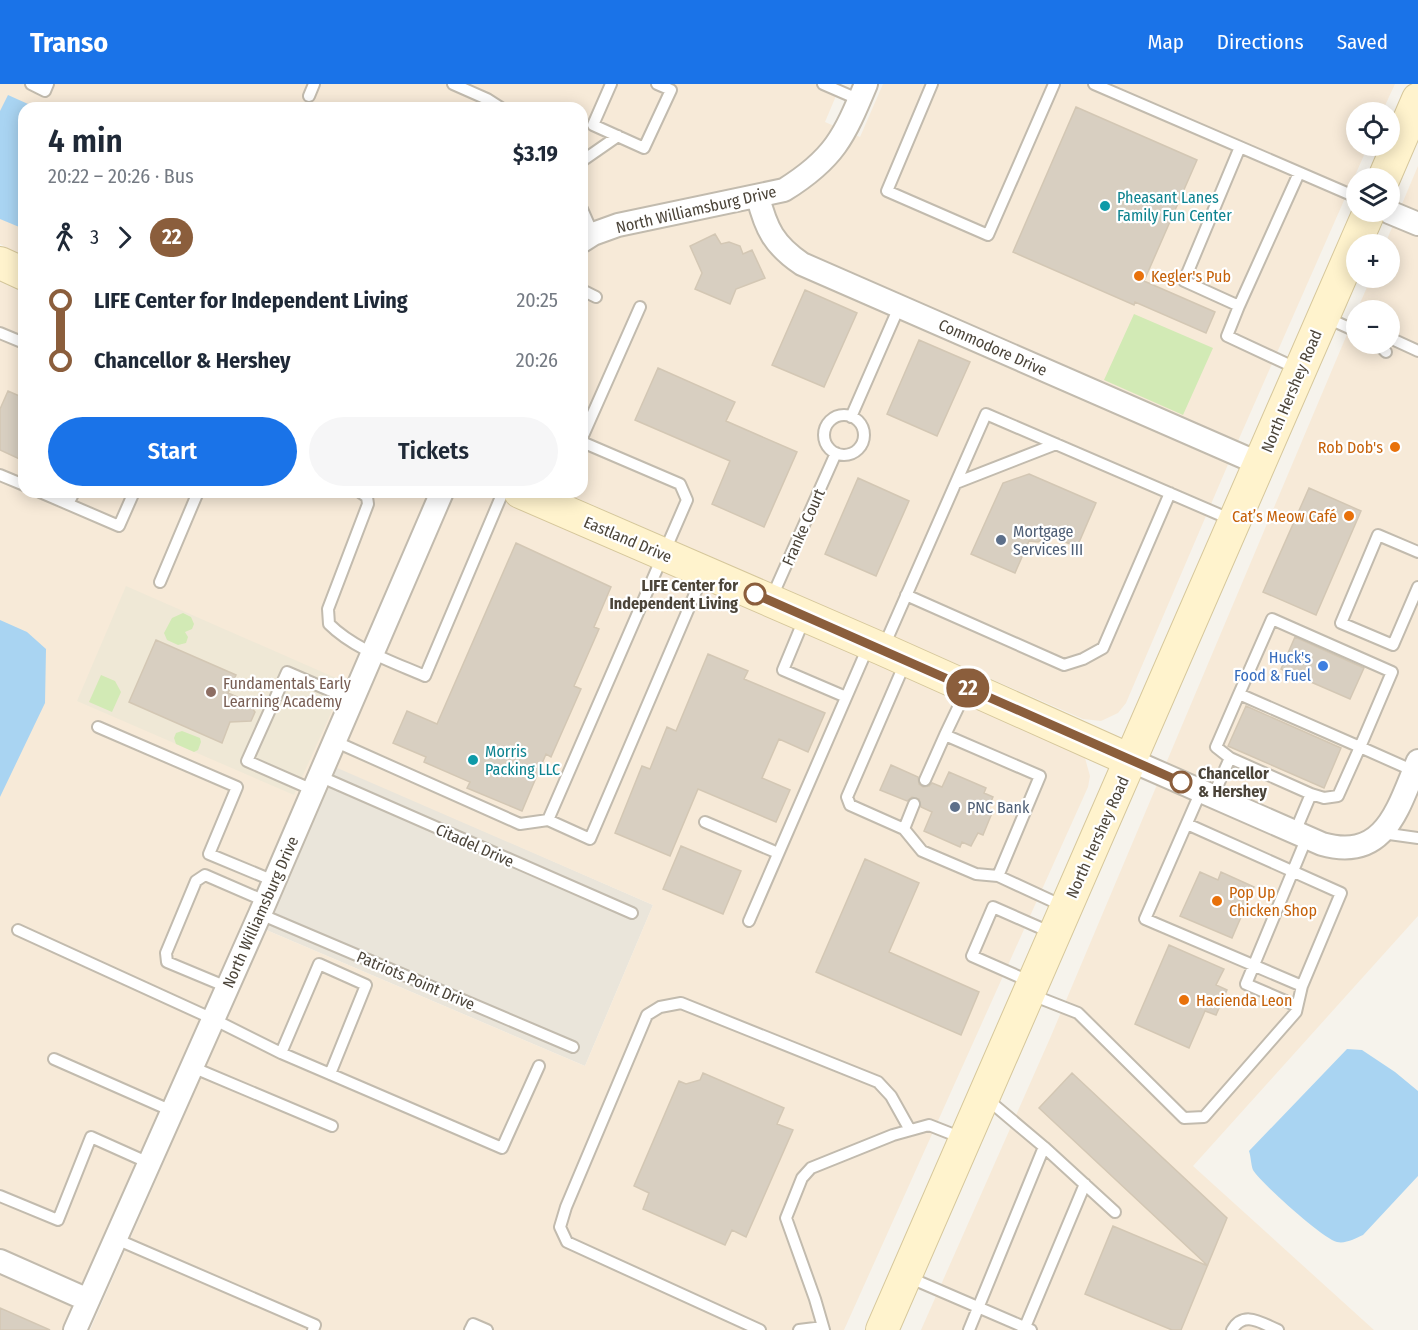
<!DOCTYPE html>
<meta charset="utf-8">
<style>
body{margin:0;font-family:"Fira Sans Condensed",sans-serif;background:#f6f6f7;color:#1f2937;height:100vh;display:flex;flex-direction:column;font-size:22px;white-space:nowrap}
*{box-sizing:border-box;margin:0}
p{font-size:20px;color:#747a83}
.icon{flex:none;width:33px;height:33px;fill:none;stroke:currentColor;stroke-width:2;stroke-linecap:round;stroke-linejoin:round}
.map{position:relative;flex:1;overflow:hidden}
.panel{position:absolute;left:18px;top:18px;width:570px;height:396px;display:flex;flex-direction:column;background:#fff;border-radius:18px;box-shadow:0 3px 15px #0003}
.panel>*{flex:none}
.badge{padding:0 12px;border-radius:20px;font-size:21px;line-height:39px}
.tools{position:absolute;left:1346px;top:18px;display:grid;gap:12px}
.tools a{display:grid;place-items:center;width:54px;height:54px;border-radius:50%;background:#fff;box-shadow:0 3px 15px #0003;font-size:30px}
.map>.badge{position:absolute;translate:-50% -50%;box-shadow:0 0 0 3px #fff}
.legs{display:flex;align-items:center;gap:9px;height:66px;padding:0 30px;font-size:20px}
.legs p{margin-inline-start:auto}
.overview{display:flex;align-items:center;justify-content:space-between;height:102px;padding:0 30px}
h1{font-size:33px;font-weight:600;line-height:45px}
.button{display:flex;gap:12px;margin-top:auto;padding:12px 30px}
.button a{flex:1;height:69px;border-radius:36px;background:#1a73e8;color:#fff;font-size:24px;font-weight:600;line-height:69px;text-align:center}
.button a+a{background:#f6f6f7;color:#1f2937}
ul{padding:0 30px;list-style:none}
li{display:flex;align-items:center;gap:21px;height:60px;font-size:22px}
li i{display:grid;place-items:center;width:9px;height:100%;margin:0 8px;background:currentColor}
li i::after{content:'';width:15px;height:15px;margin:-8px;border:4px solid;border-radius:50%;background:#fff}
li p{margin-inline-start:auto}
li:first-child i{background:linear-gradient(#0000 50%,currentColor 0)}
li:last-child i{background:linear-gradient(currentColor 50%,#0000 0)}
header{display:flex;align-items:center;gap:36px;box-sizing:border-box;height:84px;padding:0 30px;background:#1a73e8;color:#fff}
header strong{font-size:28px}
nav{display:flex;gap:33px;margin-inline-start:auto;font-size:21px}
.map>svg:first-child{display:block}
</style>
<header>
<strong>Transo</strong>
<nav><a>Map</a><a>Directions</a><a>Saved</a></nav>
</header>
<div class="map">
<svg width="1418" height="1246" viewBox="0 0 1418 1246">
<rect width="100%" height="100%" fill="#f6f3ec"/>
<path fill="#eae5da" d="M335,682L653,821L585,982L264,845Z"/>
<path fill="#f7ead8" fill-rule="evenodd" d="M0,0H841L825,38L860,53L883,0H1395L1382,28H1356V62H1368L1238,357L1126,619L1118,629L1101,637L1083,635L563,408H582V24H24V173L0,160Z
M1418,82V832L1193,1082L1374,1246H921L1051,952L1356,229V260H1389V226H1357L1371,194H1389V160H1385Z
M0,198L24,209V408H483L1076,667L1085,674L1090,692L1088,703L844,1246H90L167,1071L145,1060L66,1246H0ZM335,683L653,821L585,982L264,845Z"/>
<path fill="#efe8d6" d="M126,502L345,598L294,711L77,617Z"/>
<path fill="#d2eab5" d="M1134,230L1213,264L1183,331L1104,296Z
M183,529L191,533L194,540L192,545L185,548L188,553L186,559L178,561L167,556L164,549L172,534Z
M101,591L115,597L121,608L112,628L89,618Z
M182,647L200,654L201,658L198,666L194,668L176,660L174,654L176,649Z"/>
<path fill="#a9d4f2" d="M8,11L37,24H24V145L0,135V27Z
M0,536L27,548L46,565L45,619L0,713Z
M1347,965L1362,966L1395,988L1418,1007V1092L1363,1151C1356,1154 1346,1160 1337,1158C1323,1155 1260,1098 1253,1086C1251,1081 1251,1073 1249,1067Z"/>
<path fill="#d8cfc1" stroke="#d3c7b4" stroke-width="1.5" d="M1076,23L1197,76L1144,197L1215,228L1206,249L1135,218L1134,221L1013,168Z
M715,150L721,160L729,158L740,162L743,170L752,166L765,194L736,205L730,220L695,205L702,189L690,162Z
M805,206L857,229L824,303L772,281Z
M919,256L970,278L937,352L887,330Z
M658,284L735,318L726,337L797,368L764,443L712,420L730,377L635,336Z
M8,307L24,314V377L0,366V325Z
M1029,390L1096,419L1077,463L1049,451L1038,458L1029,457L1015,489L971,470L1003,399Z
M858,394L909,417L876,492L825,470Z
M1309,404L1361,427L1316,531L1263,508Z
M516,459L611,503L594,543L599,545L574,602L581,605L551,673L546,670L522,727L467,704L470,698L424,678L426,673L393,659L407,627L437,640Z
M1295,553L1364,584L1350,615L1281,585Z
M156,556L236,591L228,609L247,617L255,628L251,637L230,638L222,659L129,618Z
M708,570L748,587L744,595L825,629L808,668L779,655L762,694L790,706L776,738L698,705L670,772L615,749L642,682L650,685L667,643L676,647Z
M1246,622L1341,664L1324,704L1228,662Z
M891,681L918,693L919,700L923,703L929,702L932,699L942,703L949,688L986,704L984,709L993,713L987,727L992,729L983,751L978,749L971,762L962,758L960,763L924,747L932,728L921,723L919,715L912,713L907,717L880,706Z
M681,762L741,787L723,830L663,805Z
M865,775L919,799L889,868L979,908L961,951L816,888Z
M1200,788L1218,796L1221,788L1254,803L1232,854L1180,832Z
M1169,861L1224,885L1216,901L1227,906L1216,931L1205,927L1189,964L1135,940Z
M703,989L784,1024L777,1040L793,1046L746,1153L732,1146L725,1161L643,1125L649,1109L634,1102L679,997L686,1000L700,996Z
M1072,989L1227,1134L1181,1246H1172L1085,1210L1113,1142L1208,1182L1039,1024Z
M0,1224L50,1246H0Z"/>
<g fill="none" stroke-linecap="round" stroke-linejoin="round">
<g stroke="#c2bbae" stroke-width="14">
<path id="service" d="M31,0L45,7L48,0
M453,0L487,15L501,24
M611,0L593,41L644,64L671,6L657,0
M823,0L860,16
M932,0L887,107L988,151L1054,0
M1094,0L1356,113
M309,12L314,0
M1240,63L1184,197L1239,222L1299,89
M582,77L618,52
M582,125L593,150
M582,206L596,213
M1239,222L1227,252L1298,285
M1327,234L1356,247
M0,249L24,259
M1392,255L1418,267
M1378,260L1386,268
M824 351a20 20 0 1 1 40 0a20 20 0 1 1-40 0Z
M851,333L899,223
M582,354L640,223
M0,391L24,401
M956,399L1056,360
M40,408L119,442L134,408
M360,408L367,413L368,420L328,525L329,540C354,565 393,578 425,592L503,408
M68,420L74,408
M1418,468L1378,451L1341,539L1393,561L1418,503
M160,498L198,408
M906,511L1064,581L1083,575L1103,564L1170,409
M771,515L836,369
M805,533L783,586L846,613
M884,562L986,330L1232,436
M905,579L847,713L850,721L904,745L922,767L976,790L998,792
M966,607L945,651L1040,692L998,792L1063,822
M98,643L237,703L209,770L274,797
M334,657L520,740L548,736L590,755L703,491
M1230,674L1216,663L1239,610L1360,663L1392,588L1272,535L1239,610
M319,692L632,829
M925,696L945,651
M313,706L247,677L287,588L352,616
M1311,710L1324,714L1338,712L1360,663L1414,687
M1213,712L1230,674L1311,710L1295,748
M548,736L687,416L680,400L582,358
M705,738L778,769
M1187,740L1341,809L1302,902L1145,835L1201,707
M904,745L914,720
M1382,749L1418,754
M260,830L573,963
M749,837L868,563
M18,846L213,935L281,969L319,880L366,901L330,990L281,969
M1031,898L972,872L993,823L1052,849
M227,903L167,878L166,869L196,797L205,791L265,817
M1032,911L1078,929L1184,1034L1204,1033L1296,928L1302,902
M1297,922L1246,900L1307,753
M54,975L172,1027
M192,983L332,1042
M330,990L502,1064L539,982
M1044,1063L1115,1128
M0,1112L58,1136L91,1053L149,1079
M116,1155L315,1241L313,1246
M908,1193L1031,1246
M1025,1243L1085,1100
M470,1246L473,1240L487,1246
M760,1246L567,1158L560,1143L566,1123L647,931L660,923L681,919L878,998L891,1012L910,1046
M799,1246L823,1243
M824,1246L815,1215L786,1134L802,1094L811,1084L893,1051L929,1041L962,1054
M969,1246L1044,1063L987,1015
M1232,1246C1244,1226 1261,1239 1278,1246"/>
</g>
<g stroke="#c2bbae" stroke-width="26">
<path id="minor" d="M758,113C766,145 774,161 802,180L1260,380
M1389,128L1418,140
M582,157L593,150L618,141L784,106C834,75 844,53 866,0
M1130,676L1322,760C1386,778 1398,723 1418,677
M0,1177L88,1216
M75,1246L260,830L442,408"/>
</g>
<g stroke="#d6c79b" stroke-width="34">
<path id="secondary" d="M1384,94L1418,15
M0,179L24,190
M520,408L882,565L1130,676
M882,1246L1369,128"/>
</g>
<use href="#service" stroke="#fff" stroke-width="10"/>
<use href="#minor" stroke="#fff" stroke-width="22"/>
<use href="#secondary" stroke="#fff3cd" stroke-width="32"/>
</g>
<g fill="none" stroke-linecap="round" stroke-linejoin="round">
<g stroke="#fff" stroke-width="14">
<path id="line-1" d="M755,510L1181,698"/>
</g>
<use href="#line-1" stroke="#8b5e3c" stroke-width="9"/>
</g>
<g fill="#0f9aa8" stroke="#fff" stroke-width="2">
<circle cx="1105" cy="122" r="6"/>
<circle cx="473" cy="676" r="6"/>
</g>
<g fill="#e8710a" stroke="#fff" stroke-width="2">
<circle cx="1139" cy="192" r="6"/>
<circle cx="1395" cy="363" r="6"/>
<circle cx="1349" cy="432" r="6"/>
<circle cx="1217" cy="817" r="6"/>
<circle cx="1184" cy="916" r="6"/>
</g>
<g fill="#5c6f8a" stroke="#fff" stroke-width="2">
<circle cx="1001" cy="456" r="6"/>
<circle cx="955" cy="723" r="6"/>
</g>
<g fill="#fff" stroke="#8b5e3c" stroke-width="3">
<circle cx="755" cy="510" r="10"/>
<circle cx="1181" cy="698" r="10"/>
</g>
<circle fill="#3f7fe0" stroke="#fff" stroke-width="2" cx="1323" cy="582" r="6"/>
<circle fill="#8d6e63" stroke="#fff" stroke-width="2" cx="211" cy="608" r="6"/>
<g text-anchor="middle" stroke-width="4.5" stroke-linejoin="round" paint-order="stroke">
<g font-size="16" fill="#0d838f" stroke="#fff" text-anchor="start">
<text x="1117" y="119">Pheasant Lanes<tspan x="1117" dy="18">Family Fun Center</tspan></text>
<text x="485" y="673">Morris<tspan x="485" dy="18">Packing LLC</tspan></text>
</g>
<g font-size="16" fill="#4b4439" stroke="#fff">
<text transform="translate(696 125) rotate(-13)" y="6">North Williamsburg Drive</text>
<text transform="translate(993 263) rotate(24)" y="6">Commodore Drive</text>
<text transform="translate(1291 307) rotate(-67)" y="6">North Hershey Road</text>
<text transform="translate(803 443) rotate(-66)" y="6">Franke Court</text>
<text transform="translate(628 455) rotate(23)" y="6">Eastland Drive</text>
<text transform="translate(1097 753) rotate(-66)" y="6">North Hershey Road</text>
<text transform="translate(475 761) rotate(24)" y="6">Citadel Drive</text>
<text transform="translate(260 828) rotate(-66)" y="6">North Williamsburg Drive</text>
<text transform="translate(416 896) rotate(23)" y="6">Patriots Point Drive</text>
</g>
<g font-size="16" fill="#c56008" stroke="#fff" text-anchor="start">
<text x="1151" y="198">Kegler's Pub</text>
<text x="1383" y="369" text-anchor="end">Rob Dob's</text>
<text x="1337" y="438" text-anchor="end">Cat’s Meow Café</text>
<text x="1229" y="814">Pop Up<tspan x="1229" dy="18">Chicken Shop</tspan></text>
<text x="1196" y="922">Hacienda Leon</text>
</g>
<g font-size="16" fill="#4e5e75" stroke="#fff" text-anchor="start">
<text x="1013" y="453">Mortgage<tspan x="1013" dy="18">Services III</tspan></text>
<text x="967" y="729">PNC Bank</text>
</g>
<g font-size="16" font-weight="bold" fill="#4b4439" stroke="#fff" text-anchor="end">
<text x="738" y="507">LIFE Center for<tspan x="738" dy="18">Independent Living</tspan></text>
<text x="1198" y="695" text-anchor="start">Chancellor<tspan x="1198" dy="18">&amp; Hershey</tspan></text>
</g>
<g font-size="16" fill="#366cbe" stroke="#fff" text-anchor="end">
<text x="1311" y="579">Huck's<tspan x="1311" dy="18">Food &amp; Fuel</tspan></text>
</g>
<g font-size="16" fill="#785e54" stroke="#fff" text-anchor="start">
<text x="223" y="605">Fundamentals Early<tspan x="223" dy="18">Learning Academy</tspan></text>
</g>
</g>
</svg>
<div class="tools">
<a><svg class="icon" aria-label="locate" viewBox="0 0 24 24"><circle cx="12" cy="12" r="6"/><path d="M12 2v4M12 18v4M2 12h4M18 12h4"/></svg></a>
<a><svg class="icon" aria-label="layers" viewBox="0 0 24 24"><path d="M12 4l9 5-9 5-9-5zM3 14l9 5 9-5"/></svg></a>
<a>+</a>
<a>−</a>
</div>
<b class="badge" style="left:968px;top:604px;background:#8b5e3c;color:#fff">22</b>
<section class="panel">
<div class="overview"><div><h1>4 min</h1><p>20:22 – 20:26 · Bus</p></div><b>$3.19</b></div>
<div class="legs"><svg class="icon" aria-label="walk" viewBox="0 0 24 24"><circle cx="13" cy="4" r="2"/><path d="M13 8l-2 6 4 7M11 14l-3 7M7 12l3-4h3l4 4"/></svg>3<svg class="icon" aria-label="forward" viewBox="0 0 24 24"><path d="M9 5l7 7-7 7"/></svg><b class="badge" style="background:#8b5e3c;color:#fff">22</b></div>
<ul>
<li><i style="color:#8b5e3c"></i><b>LIFE Center for Independent Living</b><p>20:25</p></li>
<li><i style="color:#8b5e3c"></i><b>Chancellor &amp; Hershey</b><p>20:26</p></li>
</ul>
<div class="button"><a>Start</a><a>Tickets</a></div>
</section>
</div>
